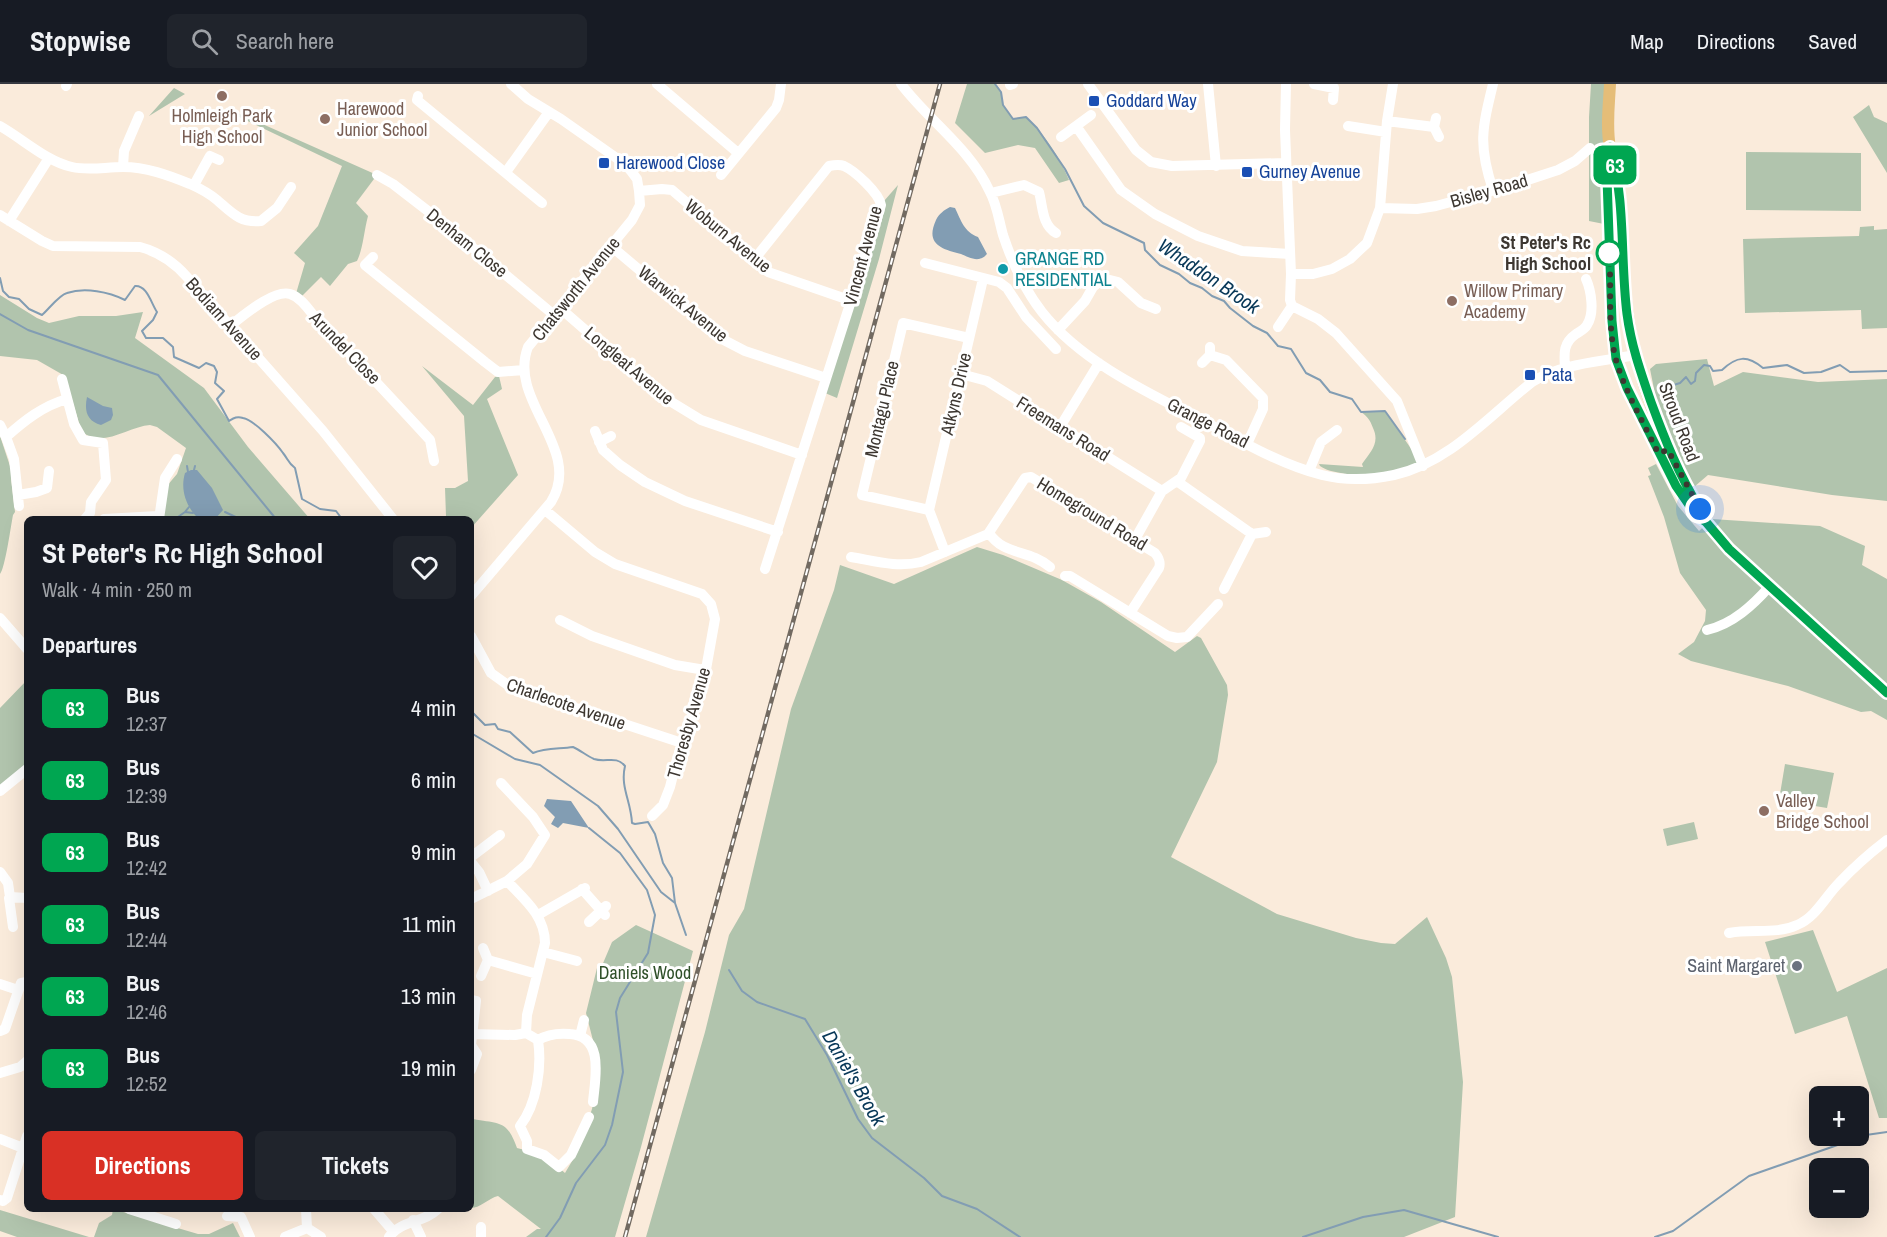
<!DOCTYPE html>
<meta charset="utf-8">
<style>
body{margin:0;font-family:"Archivo Narrow",sans-serif;background:#20242c;color:#f1f3f6;height:100vh;display:flex;flex-direction:column;font-size:22px;white-space:nowrap}
*{box-sizing:border-box;margin:0}
p{font-size:20px;color:#9ea1a6}
.icon{flex:none;width:33px;height:33px;fill:none;stroke:currentColor;stroke-width:2;stroke-linecap:round;stroke-linejoin:round}
.map{position:relative;flex:1;overflow:hidden}
.sheet{position:absolute;left:24px;top:432px;width:450px;height:696px;display:flex;flex-direction:column;background:#171b24;border-radius:9px;box-shadow:0 6px 24px #0002}
.sheet>*{flex:none}
.badge{padding:0 12px;border-radius:9px;font-size:21px;line-height:39px}
.fabs{position:absolute;left:1809px;top:1002px;display:grid;gap:12px}
.fabs a{display:grid;place-items:center;width:60px;height:60px;border-radius:9px;background:#171b24;box-shadow:0 6px 24px #0002;font-size:30px}
.you{position:absolute;width:30px;height:30px;margin:-15px;border:4px solid #fff;border-radius:50%;background:#1a73e8;box-shadow:0 0 0 9px #1a73e833}
.map>.badge{position:absolute;translate:-50% -50%;box-shadow:0 0 0 3px #fff}
h2{padding:0 18px;font-size:22px;line-height:54px}
.round{display:grid;place-items:center;flex:none;width:63px;height:63px;border-radius:9px;background:#20242c}
.head{display:flex;align-items:center;justify-content:space-between;height:102px;padding:0 18px}
h1{font-size:28px;font-weight:700;line-height:45px}
.action{display:flex;gap:12px;margin-top:auto;padding:12px 18px}
.action a{flex:1;height:69px;border-radius:9px;background:#d93025;color:#fff;font-size:24px;font-weight:700;line-height:69px;text-align:center}
.action a+a{background:#20242c;color:#f1f3f6}
ul{padding:0;list-style:none}
li{display:flex;align-items:center;gap:18px;height:72px;padding:0 18px}
li div{flex:1}
li b{display:block;font-size:22px}
li em{font-style:normal}
li .badge{min-width:66px;font-weight:700;text-align:center}
header{display:flex;align-items:center;gap:36px;box-sizing:border-box;height:84px;padding:0 30px;background:#171b24;border-bottom:2px solid #363941}
header strong{font-size:28px}
nav{display:flex;gap:33px;margin-inline-start:auto;font-size:21px}
.search{width:420px;height:54px;background:#20242c;display:flex;align-items:center;gap:15px;box-sizing:border-box;padding:0 21px;border-radius:9px;color:#9ea1a6;font-size:22px}
.map>svg:first-child{display:block}
</style>
<header>
<strong>Stopwise</strong>
<div class="search"><svg class="icon" aria-label="search" viewBox="0 0 24 24"><circle cx="10" cy="10" r="6"/><path d="M15 15l6 6"/></svg>Search here</div>
<nav><a>Map</a><a>Directions</a><a>Saved</a></nav>
</header>
<div class="map">
<svg width="1887" height="1153" viewBox="0 0 1887 1153">
<rect width="100%" height="100%" fill="#faebdb"/>
<path fill="#b1c4ad" d="M967,0H995L1001,8L1003,21L1013,35L1026,33C1044,49 1060,74 1069,96L1059,99L1035,64L1018,61L985,69L955,39Z
M1591,0H1610L1609,141L1589,137V33Z
M174,4L185,10L149,32Z
M1869,21L1874,33L1887,39V89L1853,33Z
M233,27L377,91L356,119L368,132C364,147 363,165 357,177L348,180L330,202L321,193L298,216L295,213L305,179L294,169L318,142L342,82L233,30Z
M1746,68L1861,69V127L1746,126Z
M898,101L879,175L837,314L825,309L884,117Z
M1874,142V146L1887,145V244L1862,245L1861,226L1745,229L1743,155L1859,152L1860,143Z
M0,211L37,234L49,239L79,232H116L143,228L135,254L204,304L248,363L310,435H163L166,403L177,390L186,364L157,343L150,341C129,342 99,367 81,346L65,292L37,276L0,272Z
M1707,275L1714,302L1743,288L1818,298L1887,295V417L1832,411L1708,391L1694,403L1667,349L1656,315L1650,285L1656,280Z
M422,282L473,321L495,293L499,292L502,305L487,315L518,391L471,444V435H449L446,432L445,404H455L468,397L464,332Z
M1385,327L1423,382C1414,385 1404,390 1395,391C1379,393 1333,392 1320,382L1319,380L1363,383L1362,380C1371,367 1380,359 1373,344C1370,336 1368,333 1361,328Z
M0,352L13,391L11,394L15,428L13,431C11,441 5,485 0,490Z
M1656,380L1678,422L1699,447L1712,435L1820,442L1865,462L1862,481L1887,495V636L1871,627L1861,628L1788,602L1691,577L1678,570L1694,558L1705,537L1706,526L1680,489L1664,433L1648,392L1651,391L1648,384Z
M977,463L1003,471L1062,496L1101,518L1175,568L1197,552L1201,554L1227,601L1228,611L1217,678L1171,773L1277,830L1356,854L1381,859L1395,860L1427,833L1446,874L1452,893L1463,998L1455,1133L1404,1153H646L705,948L729,851L744,825L791,625L834,506L840,481L894,500Z
M27,596V685L0,707V624Z
M1785,680L1834,689L1827,724L1779,716Z
M1694,738L1698,755L1667,762L1663,745Z
M636,841L693,867L641,1063L615,1153H526L537,1145H541L498,1112C489,1114 480,1124 471,1124V1032L473,1035C500,1040 507,1036 517,1064L544,1071L565,1089L578,1067L592,1025L600,984L586,929L597,884H601L612,858Z
M1813,846L1837,908L1887,884V1034H1879L1847,932L1795,950L1765,858Z
M113,1125L198,1150H209L233,1139L240,1153H94L99,1139L112,1131Z
M0,1126L89,1153H17L0,1147Z"/>
<path fill="#829db3" d="M950,123L955,124C961,136 964,148 978,153L987,170C984,173 983,174 979,175C973,176 966,172 961,170C941,165 925,160 936,136C939,130 944,126 950,123Z
M87,313L103,322L112,324L113,331L111,336L101,341C87,337 84,327 87,313Z
M191,386H197L212,404L223,426L215,435H199C186,423 180,406 185,389Z
M547,715L571,717L589,744L563,739L558,744L551,740L555,733L544,722Z"/>
<g fill="none" stroke-linecap="round" stroke-linejoin="round">
<path stroke="#829db3" stroke-width="2" d="M995,0L1001,8L1003,21L1013,35L1026,33L1037,44L1065,85L1084,122L1103,139L1144,159L1145,166L1160,181L1179,190L1190,199L1202,204L1212,212L1224,217L1230,224L1253,242L1267,249L1278,262L1291,265L1306,289L1320,296L1330,308L1352,315L1361,328L1385,327L1405,355
M0,194L3,207L9,213L19,215L29,225L42,231C49,225 59,211 67,209C85,203 109,208 125,216L135,202C147,201 151,219 157,228L153,236L142,247L146,254H163L173,263L174,273L199,284L206,279L214,282L217,288L215,299L224,307L217,315L229,337C234,334 237,332 243,334C254,336 276,359 283,369C288,375 288,379 295,384L302,415L320,425L336,427L342,435
M0,230L28,246L158,291L276,435
M1667,303L1680,299L1686,293L1691,300L1695,297L1696,289L1704,281L1710,282L1713,287L1722,286C1737,272 1747,271 1763,284L1787,281L1804,289L1821,288L1840,281L1850,288L1887,287
M187,382L188,388
M194,386L195,382
M185,428L189,423
M225,428L240,435
M175,435L185,428L193,429
M471,627L485,641L495,640L498,645L510,648L533,669C545,664 559,665 573,663C580,666 587,672 594,675C606,679 616,671 625,682C620,703 631,717 632,739L635,740L648,738L655,750L663,779L672,794L675,819L686,851
M471,649L515,675L540,681L598,722L618,745L661,808L675,819
M729,886L742,907L757,918L805,935L827,971L858,1035L872,1054L924,1094L942,1112L977,1125L1020,1153
M546,1153L560,1134L576,1099L605,1061L612,1041L623,988L616,928L620,914L648,869L655,831L647,806L620,769L589,744
M1303,1153L1363,1133L1404,1126L1498,1153
M1655,1153L1673,1147L1749,1092L1866,1051L1887,1048"/>
<path stroke="#fff" stroke-width="10" d="M657,0L738,69
M901,0C929,37 970,64 990,108C997,121 999,137 1003,151C1012,178 1024,205 1042,228C1083,280 1153,311 1211,341C1246,360 1283,381 1322,391C1346,397 1370,396 1394,391C1449,379 1490,331 1532,298C1562,279 1601,278 1635,271
M1088,0L1136,66L1151,78L1172,82L1286,79
M1208,0L1216,82
M1314,0L1334,4L1333,16
M1493,0C1482,45 1478,61 1493,106
M1010,1L1013,0
M66,2L67,0
M418,12L417,16L542,119
M1436,34L1434,43L1439,53
M1387,37L1434,43
M0,42C23,55 46,77 72,83C89,87 105,83 123,83C146,83 168,91 190,100C199,104 210,110 217,116C232,129 240,139 261,137L277,124L291,103
M1076,42L1121,106L1155,130L1198,152L1242,167L1290,170
M1348,42L1386,48
M1061,53L1091,31
M123,83L124,67L139,32
M506,88L549,28
M377,91L393,100L437,134L554,231
M721,91L776,24L779,16L781,0
M194,101L210,72L219,76
M639,107L662,105L672,106L768,188L852,217
M991,109L1024,101L1039,108C1043,123 1042,141 1056,149
M1380,124L1417,125L1436,122L1506,103L1558,86L1575,77L1590,64
M0,131L42,157L53,162L140,163C159,168 174,178 187,193L323,347L393,435
M9,137L49,74
M611,162L720,254L745,267L826,294
M373,173L365,181L485,278L498,288L524,286
M753,177L829,82C834,81 839,80 844,82C855,87 879,109 881,121L868,164L765,485
M925,179L999,198L1007,204L1026,233L1056,265
M1291,190H1313L1332,185L1350,175L1367,159L1380,124L1387,37L1393,0
M1292,222L1318,235L1336,249L1397,317L1423,382
M560,224L660,311L701,336L802,371
M231,241C243,232 274,205 290,210C303,214 311,230 320,239C357,277 394,317 430,356L434,377
M1278,243L1292,222L1290,216L1291,190L1285,46L1286,0
M1058,246L1085,217L1093,203L1100,197L1110,196L1118,198L1141,219L1156,225
M1210,271L1226,276L1263,314V325L1247,360
M1202,279L1210,271V263
M1565,284C1564,269 1563,259 1576,250C1579,248 1585,245 1587,241C1595,229 1591,206 1586,195
M961,290L987,297L1162,407
M62,295L74,340L83,356L103,359L106,396L91,418L90,429L85,435
M0,341L6,353C25,336 43,322 67,315
M1060,343L1099,279
M595,347L603,366L620,381L645,398L685,417L778,448
M6,353L14,375L19,422
M599,358L611,352
M1309,387L1321,358L1337,346
M1178,398L1252,450
M18,411L36,408L47,404L49,387
M545,426L595,468L615,480L702,510L711,520L715,535L703,602L677,675L670,703L663,721L652,732
M929,426L862,411L903,239L969,254
M929,426L983,195
M929,426L945,468
M104,435L158,432
M159,435L165,394L177,375
M989,449C1004,472 1029,465 1050,483
M1134,457L1162,407L1181,394L1200,357V354L1181,343
M851,473C875,477 897,484 921,478L988,450L1025,394L1031,393L1155,469C1159,474 1161,478 1159,484L1130,529
M1065,492H1070L1168,552L1177,554L1187,553L1218,520
M1224,505L1252,450L1266,448
M471,512L551,418C584,365 507,317 528,263L632,136L640,121L639,107L637,95L631,87L625,80L561,35L528,15L511,0
M0,534L27,565
M560,536L592,552L675,581L705,586
M1707,546C1733,540 1753,521 1770,502
M471,552L491,589L509,602L682,659
M0,707L27,685
M471,773L500,751
M471,778L479,788L488,807
M0,788L8,799L10,813L27,814
M507,797C525,816 545,832 545,859L527,931L526,949
M582,805L605,831
M9,814L13,843
M471,815L507,797L527,780L545,751L533,733L501,699
M538,831L585,804
M589,838L606,822
M1729,849C1751,844 1776,851 1797,841C1816,833 1825,813 1839,799C1854,783 1870,769 1887,756
M543,868L577,877
M488,876L537,890
M481,892L488,876L483,864
M0,900L18,906
M471,916L476,917L471,961L477,970L471,986
M0,947L5,945L21,899L27,898
M471,950L515,951L526,949L538,956C542,983 537,1020 520,1042L527,1057V1065L544,1071L559,1083L571,1071L589,1033
M580,952L584,936
M538,956C548,950 559,949 570,950C605,952 595,995 593,1018
M0,989L20,983L27,977
M0,1055L23,1064
M0,1116L3,1117L7,1114L27,1052
M129,1125L176,1140
M306,1125L307,1144
M374,1125L393,1147
M227,1132L241,1133L250,1153
M413,1136L421,1153
M307,1144L321,1153
M285,1153L307,1144
M389,1153C401,1136 424,1139 438,1125
M481,1153V1143"/>
<path stroke="#e5bd78" stroke-width="12" d="M1610,0C1609,21 1606,43 1610,64C1613,77 1618,90 1619,104C1622,146 1621,189 1628,231C1636,291 1665,367 1696,419
M1610,63L1607,94L1612,237L1616,275L1627,304L1676,402L1696,431L1706,438L1729,465L1887,608"/>
<g stroke="#726a61" stroke-width="4.5">
<path id="rail" d="M625,1153L940,0"/>
</g>
<use href="#rail" stroke="#fff" stroke-width="2" stroke-dasharray="7" stroke-linecap="butt"/>
</g>
<g fill="none" stroke-linecap="round" stroke-linejoin="round">
<g stroke="#fff" stroke-width="14">
<path id="line" d="M1700,425C1679,391 1665,356 1651,318C1641,289 1631,261 1627,230C1620,174 1626,117 1610,63L1607,94L1612,237L1616,275L1627,304L1676,402L1696,431L1706,438L1729,465L1887,609"/>
</g>
<use href="#line" stroke="#00a651" stroke-width="9"/>
<path stroke="#3d3731" stroke-width="6" stroke-dasharray="0 10.8" d="M1609,169C1612,204 1607,242 1616,276C1625,308 1644,339 1658,369L1668,366L1700,425"/>
</g>
<g fill="#8d6e63" stroke="#fff" stroke-width="2">
<circle cx="222" cy="12" r="6"/>
<circle cx="325" cy="35" r="6"/>
<circle cx="1452" cy="217" r="6"/>
<circle cx="1764" cy="727" r="6"/>
</g>
<g fill="#1a4fb4" stroke="#fff" stroke-width="2">
<rect x="1088" y="11" width="12" height="12" rx="3"/>
<rect x="598" y="73" width="12" height="12" rx="3"/>
<rect x="1241" y="82" width="12" height="12" rx="3"/>
<rect x="1524" y="285" width="12" height="12" rx="3"/>
</g>
<circle fill="#fff" stroke="#00a651" stroke-width="3" cx="1609" cy="169" r="12"/>
<circle fill="#0f9aa8" stroke="#fff" stroke-width="2" cx="1003" cy="185" r="6"/>
<circle fill="#6b7280" stroke="#fff" stroke-width="2" cx="1797" cy="882" r="6"/>
<g text-anchor="middle" stroke-width="6" stroke-linejoin="round" paint-order="stroke">
<g font-size="18" fill="#164399" stroke="#fff" text-anchor="start">
<text x="1106" y="23">Goddard Way</text>
<text x="616" y="85">Harewood Close</text>
<text x="1259" y="94">Gurney Avenue</text>
<text x="1542" y="297">Pata</text>
</g>
<g font-size="18" fill="#785e54" stroke="#fff" text-anchor="start">
<text x="337" y="31">Harewood<tspan x="337" dy="21">Junior School</tspan></text>
<text x="222" y="38" text-anchor="middle">Holmleigh Park<tspan x="222" dy="21">High School</tspan></text>
<text x="1464" y="213">Willow Primary<tspan x="1464" dy="21">Academy</tspan></text>
<text x="1776" y="723">Valley<tspan x="1776" dy="21">Bridge School</tspan></text>
</g>
<g font-size="18" fill="#3d3731" stroke="#fff">
<text transform="translate(1489 107) rotate(-16)" y="6">Bisley Road</text>
<text transform="translate(728 152) rotate(39)" y="6">Woburn Avenue</text>
<text transform="translate(467 159) rotate(39)" y="6">Denham Close</text>
<text transform="translate(863 172) rotate(-75)" y="6">Vincent Avenue</text>
<text transform="translate(576 205) rotate(-51)" y="6">Chatsworth Avenue</text>
<text transform="translate(683 220) rotate(39)" y="6">Warwick Avenue</text>
<text transform="translate(224 235) rotate(48)" y="6">Bodiam Avenue</text>
<text transform="translate(345 264) rotate(46)" y="6">Arundel Close</text>
<text transform="translate(629 282) rotate(40)" y="6">Longleat Avenue</text>
<text transform="translate(956 310) rotate(-77)" y="6">Atkyns Drive</text>
<text transform="translate(882 325) rotate(-77)" y="6">Montagu Place</text>
<text transform="translate(1679 338) rotate(69)" y="6">Stroud Road</text>
<text transform="translate(1208 339) rotate(27)" y="6">Grange Road</text>
<text transform="translate(1063 345) rotate(32)" y="6">Freemans Road</text>
<text transform="translate(1092 430) rotate(31)" y="6">Homeground Road</text>
<text transform="translate(566 620) rotate(19)" y="6">Charlecote Avenue</text>
<text transform="translate(689 639) rotate(-74)" y="6">Thoresby Avenue</text>
</g>
<g font-size="18" font-weight="bold" fill="#3d3731" stroke="#fff" text-anchor="end">
<text x="1591" y="165">St Peter's Rc<tspan x="1591" dy="21">High School</tspan></text>
</g>
<g font-size="18" fill="#0d838f" stroke="#fff" text-anchor="start">
<text x="1015" y="181">GRANGE RD<tspan x="1015" dy="21">RESIDENTIAL</tspan></text>
</g>
<g font-size="18" fill="#5b616d" stroke="#fff" text-anchor="end">
<text x="1785" y="888">Saint Margaret</text>
</g>
<g font-size="18" fill="#2f5029" stroke="#fff">
<text x="645" y="895">Daniels Wood</text>
</g>
<g font-size="20" font-style="italic" fill="#073757" stroke="#fff">
<text transform="translate(1209 192) rotate(34)" y="7">Whaddon Brook</text>
<text transform="translate(854 994) rotate(60)" y="7">Daniel's Brook</text>
</g>
</g>
</svg>
<div class="fabs">
<a>+</a>
<a>−</a>
</div>
<div class="you" style="left:1700px;top:425px"></div>
<b class="badge" style="left:1615px;top:81px;background:#00a651;color:#fff">63</b>
<section class="sheet">
<div class="head"><div><h1>St Peter's Rc High School</h1><p>Walk · 4 min · 250 m</p></div><a class="round"><svg class="icon" aria-label="heart" viewBox="0 0 24 24"><path d="M12 20l-8-8c-3-5 5-10 8-4 3-6 11-1 8 4z"/></svg></a></div>
<h2>Departures</h2>
<ul>
<li><span class="badge" style="background:#00a651;color:#fff">63</span><div><b>Bus</b><p>12:37</p></div><em>4 min</em></li>
<li><span class="badge" style="background:#00a651;color:#fff">63</span><div><b>Bus</b><p>12:39</p></div><em>6 min</em></li>
<li><span class="badge" style="background:#00a651;color:#fff">63</span><div><b>Bus</b><p>12:42</p></div><em>9 min</em></li>
<li><span class="badge" style="background:#00a651;color:#fff">63</span><div><b>Bus</b><p>12:44</p></div><em>11 min</em></li>
<li><span class="badge" style="background:#00a651;color:#fff">63</span><div><b>Bus</b><p>12:46</p></div><em>13 min</em></li>
<li><span class="badge" style="background:#00a651;color:#fff">63</span><div><b>Bus</b><p>12:52</p></div><em>19 min</em></li>
</ul>
<div class="action"><a>Directions</a><a>Tickets</a></div>
</section>
</div>
